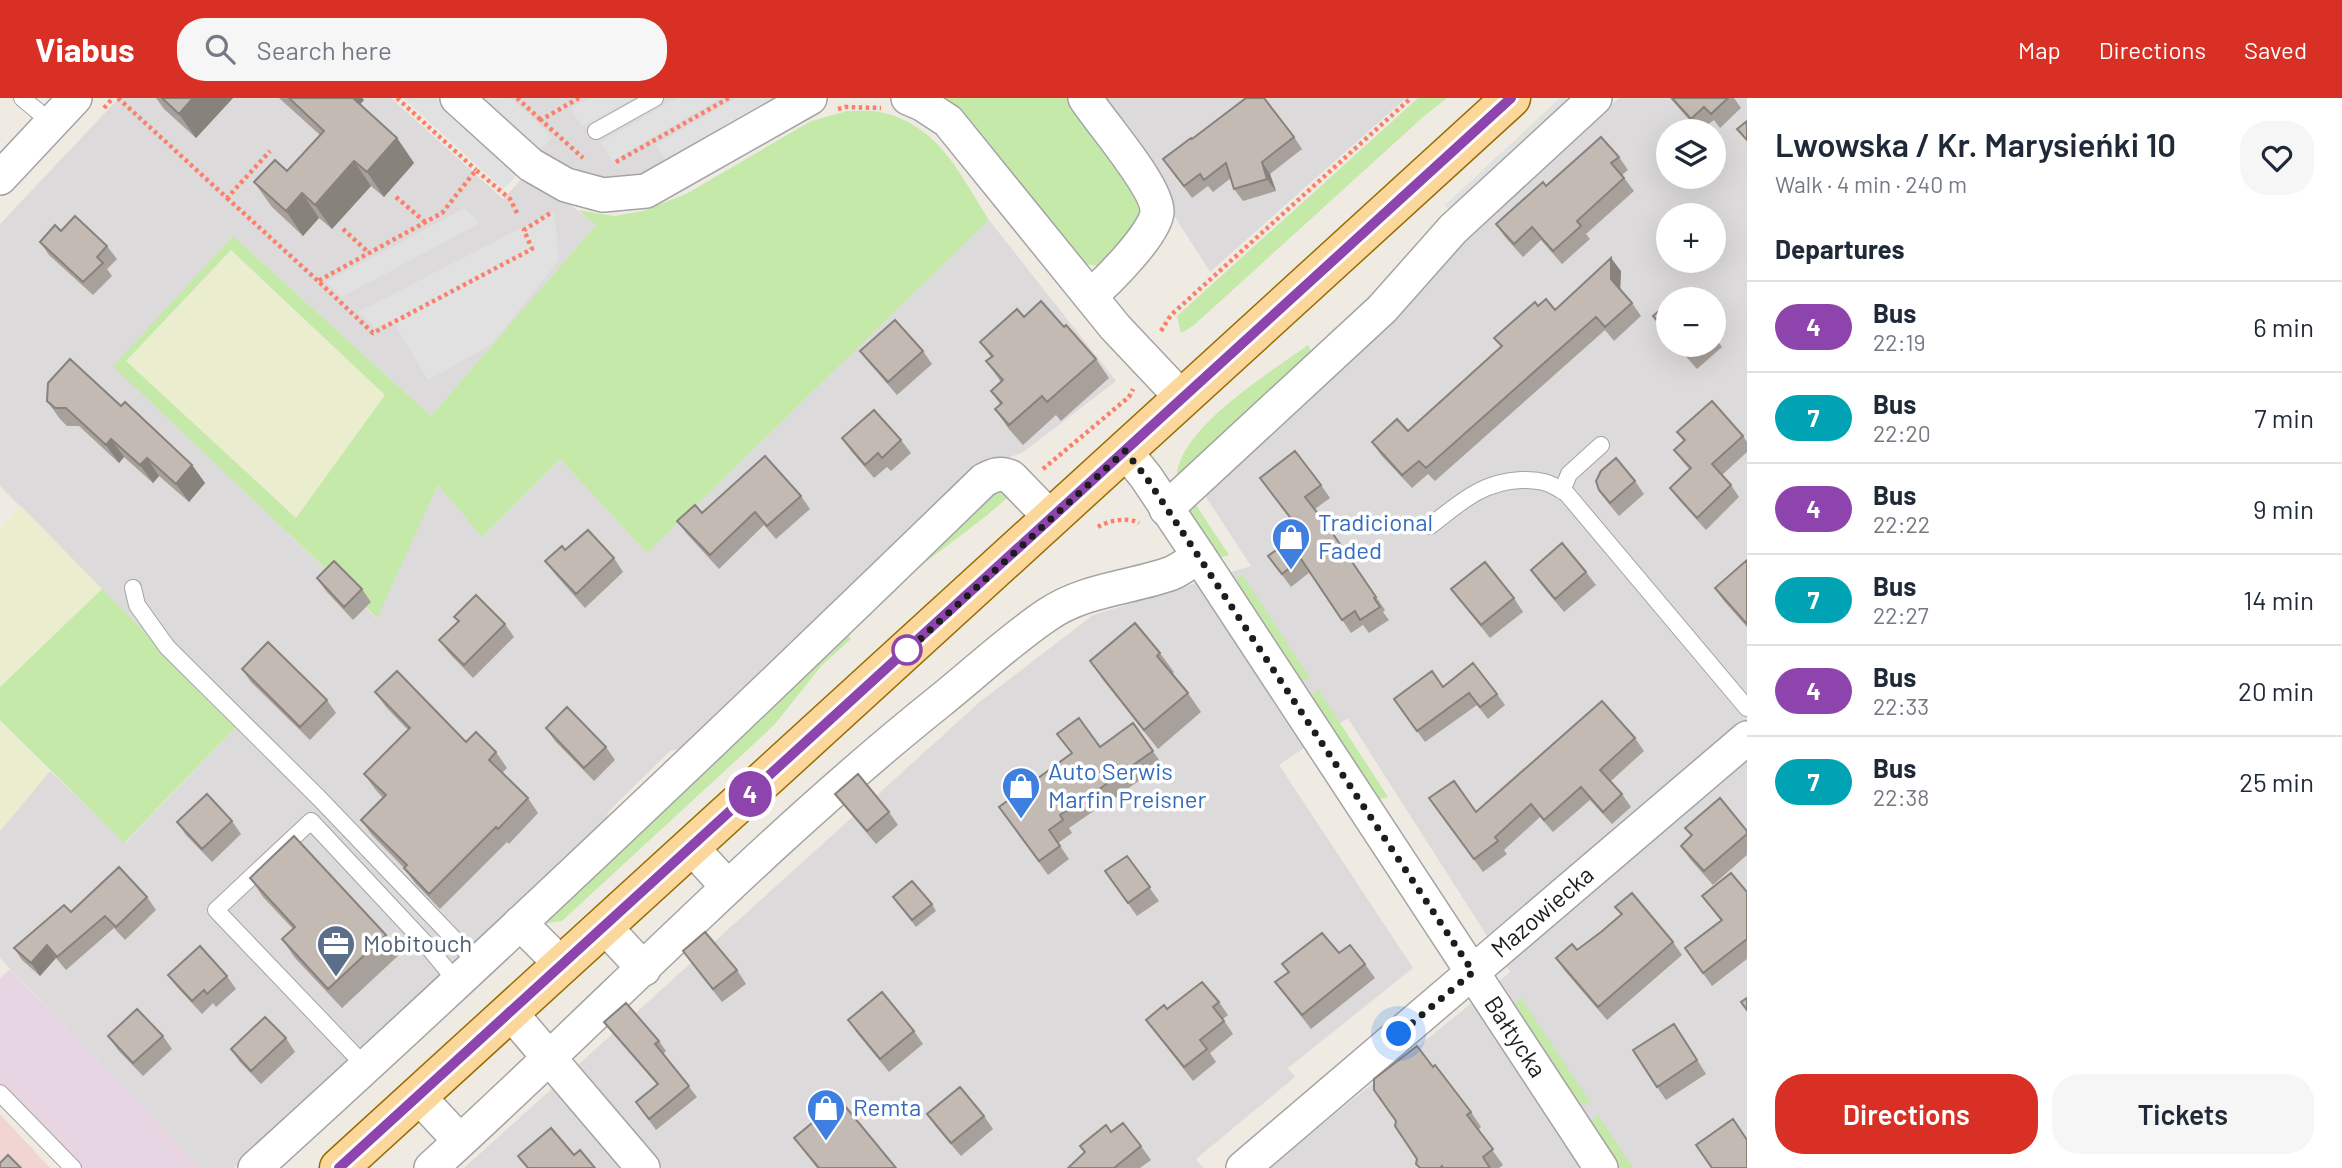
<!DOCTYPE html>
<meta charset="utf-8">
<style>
body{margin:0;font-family:Barlow,sans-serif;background:#f6f6f7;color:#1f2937;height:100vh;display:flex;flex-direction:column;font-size:26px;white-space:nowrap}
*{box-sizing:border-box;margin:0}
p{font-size:23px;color:#747a83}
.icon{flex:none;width:38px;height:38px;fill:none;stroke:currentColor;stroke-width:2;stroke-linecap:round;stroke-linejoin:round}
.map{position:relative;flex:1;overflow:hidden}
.drawer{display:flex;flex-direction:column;background:#fff;width:595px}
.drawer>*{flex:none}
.badge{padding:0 14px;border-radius:23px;font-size:24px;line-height:46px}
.controls{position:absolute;left:1656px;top:21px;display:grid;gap:14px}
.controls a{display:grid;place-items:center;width:70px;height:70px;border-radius:50%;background:#fff;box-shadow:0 7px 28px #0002;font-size:35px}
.you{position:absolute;width:35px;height:35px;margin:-18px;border:5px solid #fff;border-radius:50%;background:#1a73e8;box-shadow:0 0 0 10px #1a73e833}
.map>.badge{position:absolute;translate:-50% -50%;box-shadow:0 0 0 4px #fff}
h2{padding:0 28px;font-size:26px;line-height:63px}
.round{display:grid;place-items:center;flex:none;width:74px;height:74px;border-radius:28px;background:#f6f6f7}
.overview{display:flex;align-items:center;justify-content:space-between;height:119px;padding:0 28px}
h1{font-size:33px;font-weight:600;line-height:52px}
.action{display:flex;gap:14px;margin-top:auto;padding:14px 28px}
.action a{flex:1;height:80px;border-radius:28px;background:#d93025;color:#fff;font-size:28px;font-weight:600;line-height:80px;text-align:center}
.action a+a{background:#f6f6f7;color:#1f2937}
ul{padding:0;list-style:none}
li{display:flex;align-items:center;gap:21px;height:91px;padding:0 28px;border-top:2px solid #e0e1e3}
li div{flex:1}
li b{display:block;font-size:26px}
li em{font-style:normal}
li .badge{min-width:77px;font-weight:700;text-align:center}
header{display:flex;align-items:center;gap:42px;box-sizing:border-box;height:98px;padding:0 35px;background:#d93025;color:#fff}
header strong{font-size:33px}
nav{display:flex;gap:38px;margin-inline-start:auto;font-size:24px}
.search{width:490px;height:63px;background:#f6f6f7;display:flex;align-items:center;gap:18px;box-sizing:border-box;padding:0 24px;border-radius:28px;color:#747a83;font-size:26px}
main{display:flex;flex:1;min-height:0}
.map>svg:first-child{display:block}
</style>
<header>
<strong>Viabus</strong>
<div class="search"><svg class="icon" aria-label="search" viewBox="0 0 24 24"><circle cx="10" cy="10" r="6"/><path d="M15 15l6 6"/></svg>Search here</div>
<nav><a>Map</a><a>Directions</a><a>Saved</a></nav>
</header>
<main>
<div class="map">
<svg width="1747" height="1070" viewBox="0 0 1747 1070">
<rect width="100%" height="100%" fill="#efebe3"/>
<path fill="#dcdada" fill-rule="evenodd" d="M119,0H391L503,101L523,79L564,102L596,127L431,318L233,138L114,268L376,520L438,387L482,439L560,361L647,455L989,122L1116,283L1022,355L979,369L764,568L753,584L688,649L670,653L609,713L603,727L234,1070H200L0,860V733L50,673L125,745L237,628L0,388V126Z
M510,0H779L639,80H591L556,68L537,55L552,39Z
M1099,0H1406L1210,174Z
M1619,0H1747V1070H1268L1510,874L1348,620L1279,667L1413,870L1288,970L1295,979L1196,1061L1203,1070H464L981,603L1093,517L1251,468L1202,393L1493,112ZM1668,33H1713V79H1668ZM1668,117H1713V163H1668ZM1668,201H1713V247H1668Z"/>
<path fill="#f0d5d2" d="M0,1016L50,1070H0Z"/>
<path fill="#e8d5e3" d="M10,871L200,1070H81L0,985V881Z"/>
<path fill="#eaeece" d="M231,152L386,297L296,421L125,263Z
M21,408L102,491L0,589V430Z
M0,622L50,673L0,733Z"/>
<path fill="#c5e9a9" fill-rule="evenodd" d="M938,0H1077L1145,99C1141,128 1118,147 1099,168L1084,166L1062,141L987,45Z
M1418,0H1447L1423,19L1193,228L1181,235L1177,218Z
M847,13C858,13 870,12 880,14C938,26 960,76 989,122L647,455L560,361L482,439L438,387L377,520L113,268L233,138L431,318L596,127L578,112L614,118L643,113L686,96L811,23ZM231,152L385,297L296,420L126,263Z
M1308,247L1316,264L1177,385C1171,334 1271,274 1308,247Z
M997,389L1007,397V400L985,419L906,479L846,535L851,541L822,567L775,626L756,644L562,823L543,826Z
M1190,398L1229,457L1217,461L1184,410Z
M1242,476L1310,580L1298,584L1233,486Z
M102,491L237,628L124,745L0,622V589Z
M1318,591L1388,699L1376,702L1309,601Z
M1521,900L1591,1005L1577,1008L1512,910Z
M1598,1017L1633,1070H1618L1589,1025Z"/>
<path fill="#e1e1e1" d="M403,0H436L519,75L503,91Z
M477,0H510L552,39L537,55Z
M589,0H634L582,29L571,10Z
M677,0H721L612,63L601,44Z
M736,0H774L666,63L656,47Z
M1560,0H1566L1575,10L1456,119L1445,107Z
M465,110L480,125L342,199L326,184Z
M554,113L559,162L492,246L428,282L395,227L374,229L358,214Z"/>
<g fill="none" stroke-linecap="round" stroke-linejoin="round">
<g stroke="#a4a4a4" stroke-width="18">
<path id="service" d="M22,0L52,25
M596,33L655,0
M1562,393L1569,376L1601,347
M1430,428C1460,405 1481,384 1521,382C1542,382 1550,384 1567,396L1747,610
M133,490L137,507L167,549L319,700L477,865
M366,969L216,812L311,723L424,844L457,884
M0,995L73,1070"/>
</g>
<g stroke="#a4a4a4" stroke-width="36">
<g id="minor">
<path d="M457,0L531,67L566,87L603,97L646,93L810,0"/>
<path d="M908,0L922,6L948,23L1115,229L1182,300"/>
<path d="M1085,0C1101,25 1158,89 1157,114C1156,135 1106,185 1090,198"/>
<path d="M0,80L75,0"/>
<path id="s1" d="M1125,353L1146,379L1199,458L1601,1070"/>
<path d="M1166,411L1382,211L1453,131L1595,0"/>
<path d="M691,749L728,789"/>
<path d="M520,825L562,867"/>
<path d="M604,828L644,871"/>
<path d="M510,914L643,1070"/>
<path d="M418,998L460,1043"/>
<path d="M255,1070C502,846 744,615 984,382C994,377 1000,374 1011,379L1051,420"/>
<path d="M431,1070C602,915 760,747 940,603C976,574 1010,542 1047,517C1085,491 1131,490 1172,475C1181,471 1190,464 1199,458"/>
<path id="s2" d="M1243,1070L1747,640"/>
</g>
</g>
<g stroke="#976d00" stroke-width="41">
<path id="primary" d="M339,1070L1511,0"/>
</g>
<path stroke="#fa8069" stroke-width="4.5" stroke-dasharray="3.5 3.5" stroke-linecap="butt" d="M118,0L227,100L270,53
M397,0L476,72
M517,0L541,22
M579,0L541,22L583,60
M104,10L113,0
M838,11L845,9L881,10
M616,64L729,0
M396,99L425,124
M227,100L318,183
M517,115L510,101L476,72L442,115L318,183L373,235L532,151L524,132L552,114
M343,131L369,155
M1161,233L1171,217L1411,0
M1043,371L1129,299L1133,291
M1098,429C1109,422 1128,419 1139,425"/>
<use href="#service" stroke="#fff" stroke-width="16"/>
<use href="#minor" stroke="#fff" stroke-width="33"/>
<use href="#primary" stroke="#fcd79b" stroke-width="38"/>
</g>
<path fill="#a8a09a" d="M156,0H233L196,40L164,11Z
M279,0H362L364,2L360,6L397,40L414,65L384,99L371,88L332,131L319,120L303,138L272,109L254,84L287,73L320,37Z
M1670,0H1734L1741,10L1720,30L1714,22L1699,33Z
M1294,39L1302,51L1270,76L1276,93L1243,103L1234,91L1231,80L1213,94L1208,88L1192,100L1163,61L1192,41Z
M1619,59L1628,72L1622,77L1634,93L1586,136L1590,141L1562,166L1541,142L1523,159L1505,139L1496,126L1546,88Z
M61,133L107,148L117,161L107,171L112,178L93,197L49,157L40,144Z
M1621,173L1620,192L1632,205L1641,218L1614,243L1605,232L1435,383L1428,376L1412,390L1381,357L1372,344L1408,333L1501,249L1494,240L1538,208L1555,212Z
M1668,205V237L1653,218Z
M1024,219L1064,229L1096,261L1109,280L1061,323L1056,317L1023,347L1008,330L995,311L1000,306L991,293L1001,284L986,263L991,259L980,244Z
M1713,237L1722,249L1697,271L1676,247H1713Z
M860,253H923L932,266L897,297L870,266Z
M47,303L121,308L192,367L205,385L189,404L159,378L153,385L124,359L119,365L79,328H67L60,321Z
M1677,334L1743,338L1747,344V354L1722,377L1731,387L1739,399L1706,432L1679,402L1670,390L1690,372L1683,364L1674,352L1684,344Z
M842,340L901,342L911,355L891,373L887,369L874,380L851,353Z
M1260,380L1321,387L1330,400L1315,411L1329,430L1385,512L1383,514L1389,522L1369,535L1363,527L1351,535L1310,474L1291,489L1268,458L1279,450L1296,428Z
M1635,383L1644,396L1619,418L1608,405L1599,392Z
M801,398L810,411L776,441L764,427L719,471L687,436L677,423L702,415Z
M565,452L614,460L623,474L585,510L555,476L545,463Z
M1747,462V529L1724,503L1715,490Z
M1531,472L1586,474L1596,487L1564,514L1540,485Z
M317,480L362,491L371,504L353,522L326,493Z
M1451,491L1514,500L1523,514L1490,540Z
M454,519L505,526L514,539L473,580L449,555L439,542L458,524Z
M1160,555L1174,574L1172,576L1188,595L1201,614L1158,651L1103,582L1090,563Z
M242,571L327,602L336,615L310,642L251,584Z
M1443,589L1497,596L1505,607L1488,621L1477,607L1425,644L1394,601Z
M375,594L466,644L496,654L507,670L502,675L528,700L538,715L509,746L507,744L440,811L415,785L404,770L372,737L361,722L383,700L375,691L364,676L408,632L386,609Z
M1133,625L1162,666L1108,705L1107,704L1069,730L1072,735L1058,745L1069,761L1048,777L999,709L1100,649Z
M546,630L606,649L615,662L594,683L555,643Z
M1635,640L1644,653L1611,683L1622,696L1631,709L1612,726L1590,702L1553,734L1540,719L1504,752L1507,756L1483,774L1429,700L1476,714Z
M835,696L889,714L898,727L876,746L845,709Z
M232,723L241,736L212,764L186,737L177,724Z
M1685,730L1747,733V757L1713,787L1690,761L1681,748L1691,738Z
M1127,758L1159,803L1137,818L1105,773Z
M250,780L386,837L400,856L342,910L295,860L282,841L293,831L263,799Z
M1747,794V861L1712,888L1685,850L1721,823L1702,798Z
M147,799L156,812L125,842L114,830L66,872L56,860L40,878L22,862L14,850L71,814Z
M893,799L932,806L936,813L916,829Z
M1615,809L1673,844L1682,857L1607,922L1565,873L1556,860L1577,852L1601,834L1621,817Z
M683,853L737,872L746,886L722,904L692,866Z
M1339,855L1365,866L1375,880L1311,931L1275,884L1288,874L1282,866Z
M168,877L227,878L236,891L216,909L213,905L202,916L178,890Z
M1219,904L1228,917L1223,921L1233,936L1210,955L1216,964L1193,983L1146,922L1167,911Z
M848,922L914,933L923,946L889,974L857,935Z
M604,924L659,943L666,953L663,956L697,999L656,1032L636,1004L657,986L612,934Z
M108,938H163L172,951L143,978L118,952Z
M1683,939L1706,976L1666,1002L1657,989Z
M286,940L295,954L261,986L240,964L231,951Z
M1433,969L1471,1014L1481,1029L1478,1032L1503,1067L1499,1070H1419Z
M927,1016L984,1018L993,1031L961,1058L937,1030Z
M1111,1034L1141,1048L1151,1062L1140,1070H1068Z
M794,1040L896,1070H817Z"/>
<path fill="#88827d" d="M193,0H233L196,40L179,16Z
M348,0H362L364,2L356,11Z
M397,40L414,65L384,99L367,74Z
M354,63L371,88L332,131L315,107Z
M1262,64L1270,76L1276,93L1267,81Z
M302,95L319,120L303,138L286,113Z
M1611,160L1621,173L1620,195L1611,181Z
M111,341L124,359L119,365L106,347Z
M147,360L159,378L153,385L140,367Z
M192,367L205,385L189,404L176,386Z
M47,847L56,860L40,878L31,865Z"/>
<path fill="#c3bab3" stroke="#88827d" stroke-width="2" d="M162,0H193L179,16Z
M289,0H353L397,40L367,74L354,63L315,107L302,95L286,113L254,84L275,62L287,73L324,33Z
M1246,0H1264L1294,39L1262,64L1267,81L1234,91L1226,65L1204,82L1200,76L1184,88L1163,61L1191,40L1192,41Z
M1672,0H1728L1711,16L1704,9L1691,21Z
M1747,23V42L1737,31Z
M1601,39L1619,59L1611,65L1624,80L1577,123L1581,128L1553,153L1532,129L1514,146L1496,126L1543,84L1546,88Z
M75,118L107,148L97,159L103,165L83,184L40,144L55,127L61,133Z
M1611,160V181L1632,205L1605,229L1596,219L1426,370L1419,363L1402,377L1372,344L1397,321L1408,333L1502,248L1494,240L1535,204L1538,208L1546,201L1555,212Z
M1678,196L1682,201H1672Z
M1041,203L1064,229L1066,227L1096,261L1047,304L1042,298L1009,327L995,311L1002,305L991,293L1003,282L986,263L993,258L980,244L1017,211L1024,219Z
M1668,205V235L1653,218Z
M895,222L923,253L888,284L860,253Z
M1678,247H1700L1688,257Z
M70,261L121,308L125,304L192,367L176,386L147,360L140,367L111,341L106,347L66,310H55L47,303L48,285Z
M1712,303L1743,338L1712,366L1731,387L1697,420L1670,390L1691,370L1674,352L1685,342L1677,334Z
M874,312L901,342L882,360L878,355L865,367L842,340Z
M1295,353L1321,387L1305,399L1329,430L1376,499L1374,500L1380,509L1360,522L1355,513L1342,522L1301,461L1282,476L1268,458L1279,450L1275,445L1296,427L1260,380Z
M765,358L801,398L767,428L755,414L710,457L677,423L695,407L702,415Z
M1616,360L1635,383L1610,405L1599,392L1596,383L1601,373Z
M588,432L614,460L576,496L545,463L562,448L565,452Z
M1562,445L1586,474L1555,501L1531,472Z
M1747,462V526L1715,490Z
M334,463L362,491L344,509L317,480Z
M1485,464L1514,500L1481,527L1451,491Z
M476,497L505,526L464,567L439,542L459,523L454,519Z
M1135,525L1160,555L1157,558L1188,595L1144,632L1090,563Z
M268,544L327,602L300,629L242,571Z
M1473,565L1497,596L1480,609L1469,595L1417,633L1394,601L1432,573L1443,589Z
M397,573L466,644L476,634L496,654L489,662L528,700L498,731L496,729L429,796L404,770L407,767L361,722L386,697L364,676L410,630L375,594Z
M1602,603L1635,640L1600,672L1622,696L1603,714L1581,689L1544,722L1531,706L1495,739L1498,743L1474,761L1429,700L1454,683L1476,714Z
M567,609L606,649L584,670L546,630Z
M1079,620L1100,649L1133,625L1153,653L1098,692L1097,691L1060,717L1063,722L1049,732L1060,748L1039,763L999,709L1072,655L1057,636Z
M858,676L889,714L867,733L835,696Z
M207,696L232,723L202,751L177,724Z
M1720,700L1747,733V736L1704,773L1681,748L1692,737L1685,730Z
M294,738L386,837L328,891L282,841L295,829L250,780Z
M1127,758L1150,789L1128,805L1105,773Z
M119,769L147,799L116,829L105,818L57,859L47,847L31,865L14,850L64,807L71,814Z
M1731,775L1747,794V841L1703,875L1685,850L1722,822L1702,798Z
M912,783L932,806L912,822L893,799Z
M1632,795L1673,844L1598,909L1556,860L1572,846L1577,852L1601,834L1622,816L1615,809Z
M705,834L737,872L713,891L683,853Z
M1322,835L1339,855L1350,847L1365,866L1302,917L1275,884L1289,874L1282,866Z
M200,848L227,878L207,896L204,892L192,903L168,877Z
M1202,884L1219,904L1213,909L1224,923L1200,942L1207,951L1184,969L1146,922L1164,907L1167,911Z
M882,894L914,933L880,961L848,922Z
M1747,900V912L1741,904Z
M626,905L659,943L655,946L689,988L649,1021L636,1004L658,986L604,924Z
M137,911L163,938L133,965L108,938Z
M265,919L286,940L251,973L231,951Z
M1674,926L1697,962L1657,989L1633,952Z
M1417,948L1433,969L1435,967L1471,1014L1467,1017L1493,1051L1483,1059L1490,1070H1443L1442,1068L1440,1070H1420L1416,1066L1417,1061L1395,1028L1396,1023L1374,992V981Z
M960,989L984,1018L951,1045L927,1016Z
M840,1002L896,1070H819L794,1040Z
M1733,1021L1747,1042V1070H1712L1696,1047Z
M1123,1025L1141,1048L1114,1070H1068L1085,1054L1080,1048L1106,1027L1111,1034Z
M551,1030L574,1057L580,1052L595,1070H528L518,1058Z
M8,1057L21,1070H0V1065Z"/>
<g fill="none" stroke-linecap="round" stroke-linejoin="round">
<g stroke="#fff" stroke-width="16">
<path id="line" d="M339,1070L1511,0"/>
</g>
<use href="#line" stroke="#8e44ad" stroke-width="10"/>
<path stroke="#1d1d1d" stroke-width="7" stroke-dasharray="0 12.6" d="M907,552L905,555L1125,353L1146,379L1473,874L1399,936"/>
</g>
<defs>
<g id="shop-pin" transform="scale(2.0125)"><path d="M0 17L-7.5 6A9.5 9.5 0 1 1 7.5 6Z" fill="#3f7fe0" stroke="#fff"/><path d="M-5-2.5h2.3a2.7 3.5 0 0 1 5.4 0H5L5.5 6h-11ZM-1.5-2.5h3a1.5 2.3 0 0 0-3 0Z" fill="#fff"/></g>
<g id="office-pin" transform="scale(2.0125)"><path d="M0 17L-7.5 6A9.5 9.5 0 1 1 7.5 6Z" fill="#5c6f8a" stroke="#fff"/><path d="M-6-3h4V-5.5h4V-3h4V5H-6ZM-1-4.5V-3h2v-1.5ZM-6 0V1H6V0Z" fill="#fff"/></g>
</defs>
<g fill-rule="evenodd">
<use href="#shop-pin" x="1291" y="439"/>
<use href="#shop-pin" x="1021" y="688"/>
<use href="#office-pin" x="336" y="846"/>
<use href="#shop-pin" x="826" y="1010"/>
</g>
<circle fill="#fff" stroke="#8e44ad" stroke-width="3.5" cx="907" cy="552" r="14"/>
<g text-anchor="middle" stroke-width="7" stroke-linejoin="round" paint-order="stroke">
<g font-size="24" fill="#366cbe" stroke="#fff" text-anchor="start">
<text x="1318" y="433">Tradicional<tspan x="1318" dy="28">Faded</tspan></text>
<text x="1048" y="682">Auto Serwis<tspan x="1048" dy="28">Marfin Preisner</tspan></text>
<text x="853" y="1018">Remta</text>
</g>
<g font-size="24" fill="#1d1d1d" stroke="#fff">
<text dy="8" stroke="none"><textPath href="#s2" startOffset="394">Mazowiecka</textPath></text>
<text dy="8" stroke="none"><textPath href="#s1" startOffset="704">Bałtycka</textPath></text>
</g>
<g font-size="24" fill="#4e5e75" stroke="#fff" text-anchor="start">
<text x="363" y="854">Mobitouch</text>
</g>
</g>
</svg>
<div class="controls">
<a><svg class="icon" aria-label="layers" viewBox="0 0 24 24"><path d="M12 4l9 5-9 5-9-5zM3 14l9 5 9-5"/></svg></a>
<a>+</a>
<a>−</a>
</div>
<div class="you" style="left:1399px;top:936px"></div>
<b class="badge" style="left:750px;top:696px;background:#8e44ad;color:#fff">4</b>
</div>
<section class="drawer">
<div class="overview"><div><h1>Lwowska / Kr. Marysieńki 10</h1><p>Walk · 4 min · 240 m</p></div><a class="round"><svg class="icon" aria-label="heart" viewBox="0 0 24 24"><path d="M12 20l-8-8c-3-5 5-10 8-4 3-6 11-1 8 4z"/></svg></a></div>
<h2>Departures</h2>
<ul>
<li><span class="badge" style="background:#8e44ad;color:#fff">4</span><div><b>Bus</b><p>22:19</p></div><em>6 min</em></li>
<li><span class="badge" style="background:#00a3b4;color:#fff">7</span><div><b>Bus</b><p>22:20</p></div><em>7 min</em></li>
<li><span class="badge" style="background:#8e44ad;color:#fff">4</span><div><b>Bus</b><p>22:22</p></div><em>9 min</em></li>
<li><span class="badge" style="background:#00a3b4;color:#fff">7</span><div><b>Bus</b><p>22:27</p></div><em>14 min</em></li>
<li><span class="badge" style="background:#8e44ad;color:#fff">4</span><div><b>Bus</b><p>22:33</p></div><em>20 min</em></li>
<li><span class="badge" style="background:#00a3b4;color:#fff">7</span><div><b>Bus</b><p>22:38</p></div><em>25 min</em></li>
</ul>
<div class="action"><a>Directions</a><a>Tickets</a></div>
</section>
</main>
